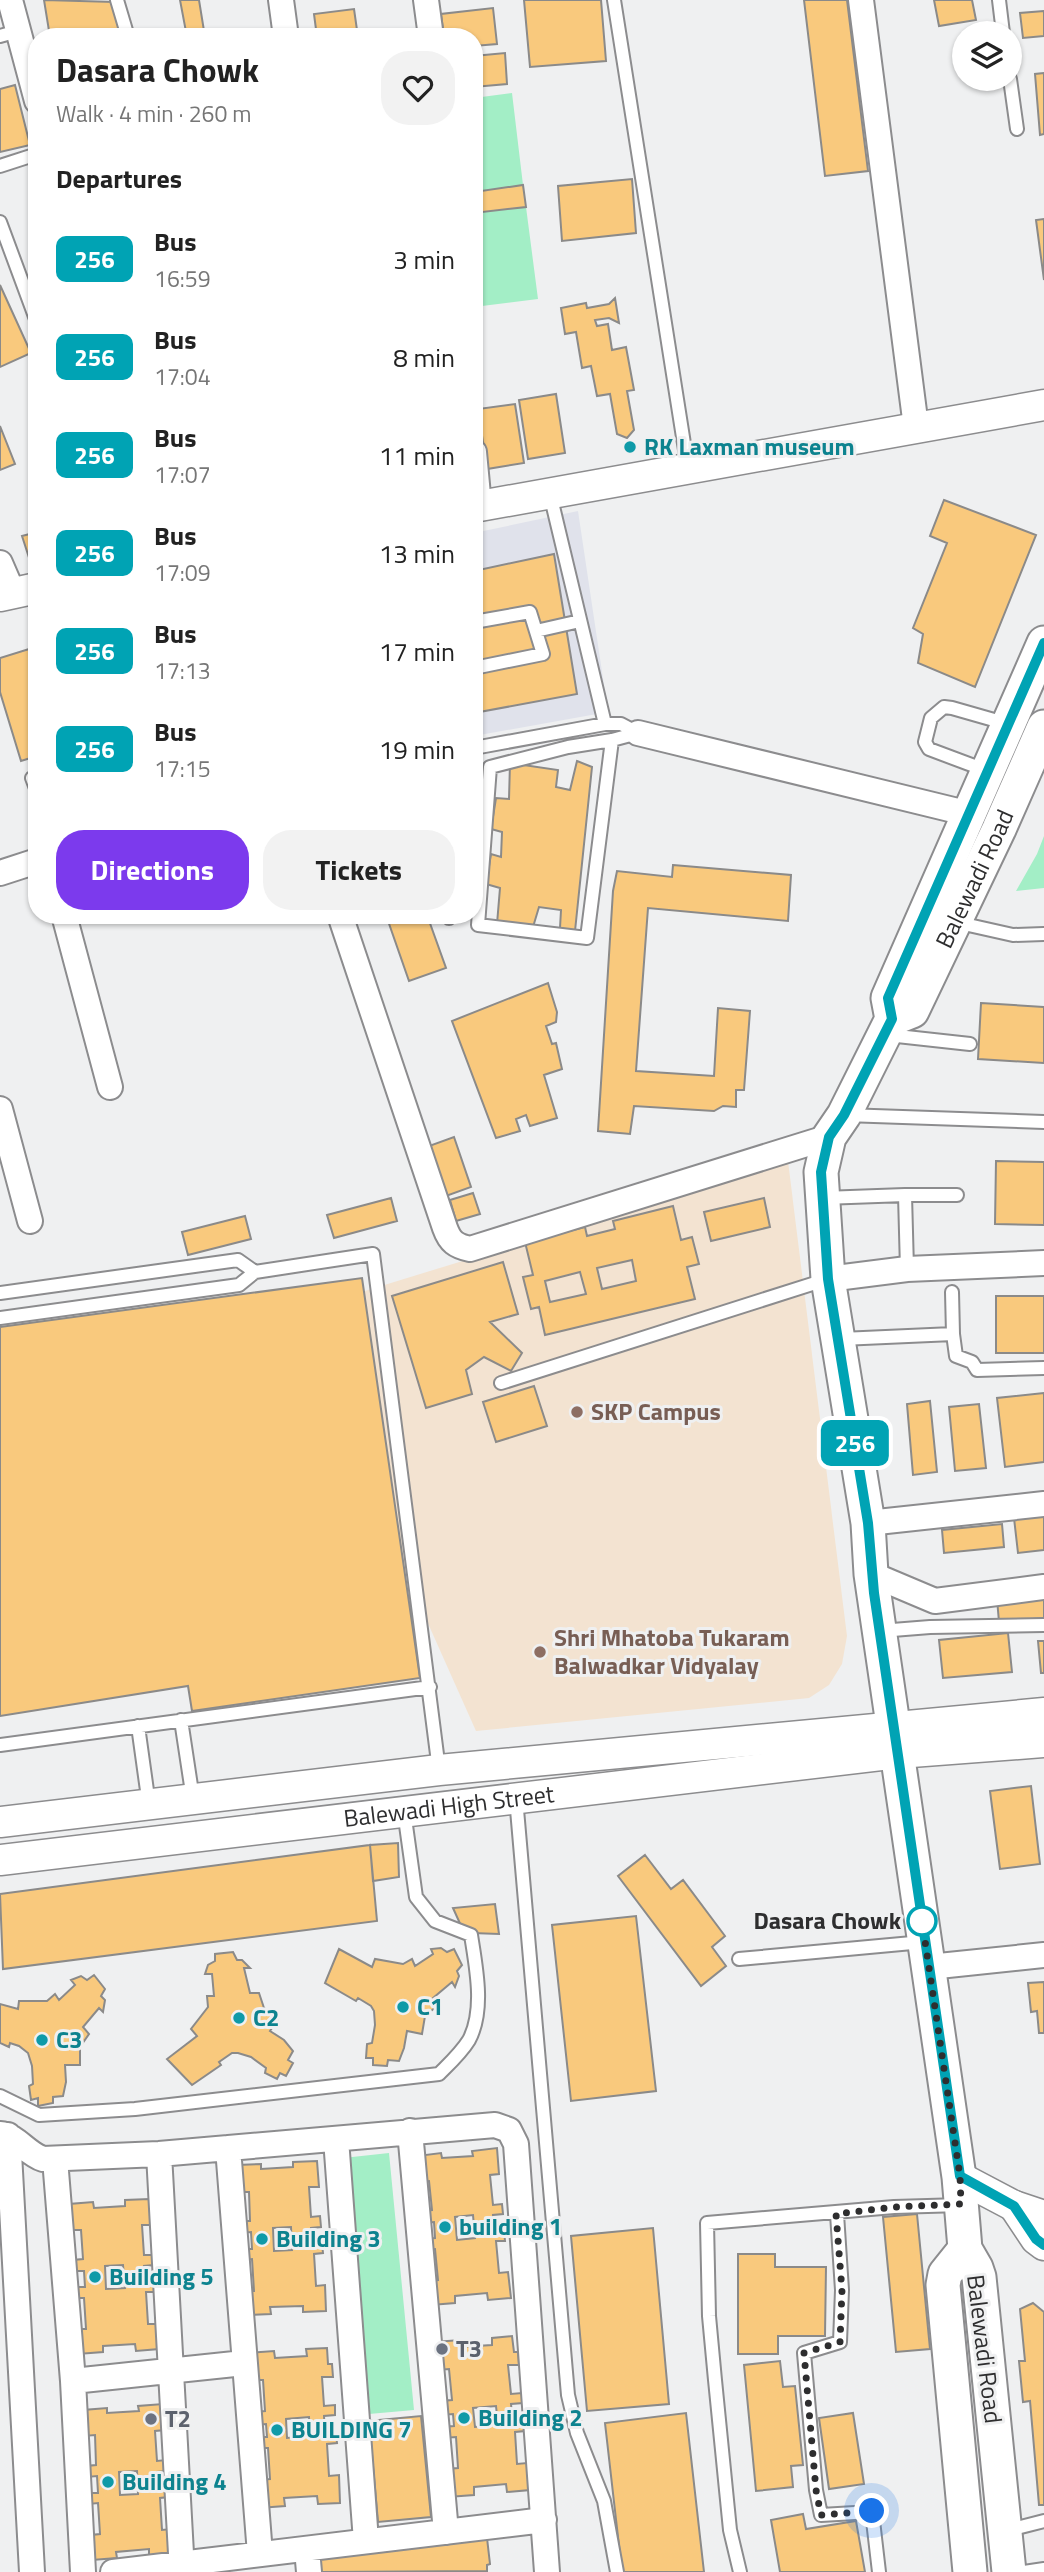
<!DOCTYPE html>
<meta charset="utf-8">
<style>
body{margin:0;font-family:"Titillium Web",sans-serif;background:#f2f2f2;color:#222;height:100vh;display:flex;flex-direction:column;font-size:26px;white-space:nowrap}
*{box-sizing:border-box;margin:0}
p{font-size:23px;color:#767676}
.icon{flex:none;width:38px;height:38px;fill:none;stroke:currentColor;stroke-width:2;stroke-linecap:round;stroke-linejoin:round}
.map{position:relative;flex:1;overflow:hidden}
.drawer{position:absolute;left:28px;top:28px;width:455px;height:896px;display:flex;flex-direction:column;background:#fff;border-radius:28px;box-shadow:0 2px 5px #0004}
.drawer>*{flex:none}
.badge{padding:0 14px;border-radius:10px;font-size:24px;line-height:46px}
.buttons{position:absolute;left:952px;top:21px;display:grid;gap:14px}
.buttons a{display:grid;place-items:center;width:70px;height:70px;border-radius:50%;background:#fff;box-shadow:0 2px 5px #0004;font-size:35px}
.you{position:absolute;width:35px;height:35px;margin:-18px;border:5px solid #fff;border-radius:50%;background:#1a73e8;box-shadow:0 0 0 10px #1a73e833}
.map>.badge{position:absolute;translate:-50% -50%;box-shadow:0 0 0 4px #fff}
h2{padding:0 28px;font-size:26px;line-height:63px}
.round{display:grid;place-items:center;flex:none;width:74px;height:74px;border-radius:28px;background:#f2f2f2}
.summary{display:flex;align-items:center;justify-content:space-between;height:119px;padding:0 28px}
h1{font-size:33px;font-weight:700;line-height:52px}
.primary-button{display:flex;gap:14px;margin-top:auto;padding:14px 28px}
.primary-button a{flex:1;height:80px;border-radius:28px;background:#7c3aed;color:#fff;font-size:28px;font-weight:700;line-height:80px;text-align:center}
.primary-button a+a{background:#f2f2f2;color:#222}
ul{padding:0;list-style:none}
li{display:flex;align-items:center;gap:21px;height:98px;padding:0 28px}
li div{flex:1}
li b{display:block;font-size:26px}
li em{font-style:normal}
li .badge{min-width:77px;font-weight:700;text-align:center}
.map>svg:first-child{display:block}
</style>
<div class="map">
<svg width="1044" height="2572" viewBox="0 0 1044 2572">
<rect width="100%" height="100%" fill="#eff0f1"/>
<path fill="#e0e2eb" d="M578,511L608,712L474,736V533Z"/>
<path fill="#f3e3d1" d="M788,1161L847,1636L842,1664L829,1685L809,1698L476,1731L290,1314Z"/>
<path fill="#a3eec6" d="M512,93L523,185L474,192V98Z
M526,207L538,299L474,307V213Z
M1044,836V888L1016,891L1037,854Z
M389,2153L414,2410L369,2414L343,2158Z"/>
<path fill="#f9c97d" stroke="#8b8a89" stroke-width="2" fill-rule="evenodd" d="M44,0L115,2L121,37H50Z
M180,0H199L205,37H187Z
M524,0H601L606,61L530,67Z
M804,0H847L868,171L825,176Z
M934,0H972L976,20L939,26Z
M493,8L497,44L474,46V37H444L441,14Z
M354,9L358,37H317L314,14Z
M1044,11V36L1023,38L1020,13Z
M505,53L507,84L474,87V56Z
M1044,73V134L1040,135L1035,74Z
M15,85L30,145L0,152V89Z
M632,179L636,233L562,241L558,186Z
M523,185L526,207L474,213V192Z
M1044,219V280L1036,220Z
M0,285L31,353L0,367Z
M615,298L619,323L609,318L595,320L597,326L608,324L612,350L626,347L634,390L627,391L634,430L627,438L617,434L610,394L597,396L591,366L582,368L576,332L565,334L561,308L586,303L587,308L609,304Z
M556,394L565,453L528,459L519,400Z
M515,404L524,463L487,469L478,409Z
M0,426L15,464L0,470Z
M944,500L1036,535L975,687L918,663L923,634L913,628L947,543L930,536Z
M37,532V569L33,570L22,536Z
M554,554L577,694L474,713V571Z
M29,649L37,673V756L21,761L0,692V658Z
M577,761L592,767L575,931L560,928L561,910L539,907L533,927L497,924L500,888L486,884L491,854L501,857L502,832L491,829L496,798L509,799L510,763L558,770L556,787L570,790Z
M673,865L791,875L788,921L648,908L636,1071L714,1076L718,1008L750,1011L744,1090H736V1107L723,1106L714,1111L634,1106L630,1134L598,1131L613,891L617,871L672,877Z
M386,915H427L446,968L409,981Z
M548,983L557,1012L556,1022L546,1026L552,1044L556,1043L562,1069L544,1075L557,1118L530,1126L526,1115L516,1119L520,1131L496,1138L452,1021Z
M981,1003L1044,1007V1063L978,1059Z
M454,1137L471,1187L446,1196L429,1146Z
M996,1161L1044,1162V1225L995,1224Z
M473,1193L480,1214L456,1221L450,1200Z
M391,1198L397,1221L334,1238L327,1215Z
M764,1198L770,1227L711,1241L704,1212Z
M673,1206L681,1240L692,1237L699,1264L687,1267L695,1299L545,1335L539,1307L531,1309L523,1277L533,1275L525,1242L585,1227L587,1236L615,1229L613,1221ZM632,1260L636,1281L602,1289L597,1268ZM580,1272L586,1294L550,1302L545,1281Z
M245,1216L251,1239L188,1255L182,1232Z
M503,1262L518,1314L490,1322L522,1353L511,1371L484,1357L466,1370L472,1394L426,1408L392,1296Z
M362,1278L420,1678L192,1711L188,1686L0,1716V1327Z
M996,1296H1044V1353H996Z
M534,1386L547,1426L496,1442L483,1402Z
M1044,1393V1462L1005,1467L997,1398Z
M930,1401L937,1472L913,1475L907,1404Z
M979,1404L986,1468L955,1471L949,1407Z
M1044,1513V1550L1018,1553L1014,1518Z
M1002,1524L1004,1547L944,1553L942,1530Z
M1044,1594V1618L999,1622L997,1599Z
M1008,1633L1012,1672L943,1678L939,1640Z
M1038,1641H1044V1673H1041Z
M1031,1786L1040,1864L1000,1869L990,1791Z
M398,1843L399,1877L373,1881L370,1845Z
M370,1845L377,1921L3,1969L0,1894Z
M645,1855L671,1889L683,1880L725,1936L712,1947L726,1966L701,1986L618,1876Z
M495,1904L499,1934L472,1933L462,1928L453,1908Z
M636,1916L656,2091L571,2101L552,1925Z
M441,1948L447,1952L454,1949L462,1965L457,1971L459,1976L455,1987L452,1982L433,1998L437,2006L425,2016L422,2034L407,2031L404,2048L399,2061L388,2060L387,2066L373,2065V2058H366L367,2044L372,2043L375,2025L374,2011L371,2006L358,1998L356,2001L325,1983L339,1949L372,1967L375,1959L403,1964L412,1959L415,1966L433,1954L431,1949Z
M233,1952L237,1960H242L250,1968H244L250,1993H259L264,2008L278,2019L270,2031L284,2040L293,2051L288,2060L293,2063L286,2076L280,2073L277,2079L265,2073L266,2068L251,2057L238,2053H232L219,2062L221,2065L192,2085L167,2059L197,2036L191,2029L208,2007L207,1996H214L212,1974H205L208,1965L215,1961V1954Z
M94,1975L105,1989L101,1996L105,2000L103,2012L99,2008L83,2027L89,2034L80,2047V2065H65L66,2082L63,2096L53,2097V2103L38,2106V2098L31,2100L29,2086L33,2084L32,2066L28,2053L19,2046L10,2043L9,2047L0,2043V2004L18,2009L19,2001H47L55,1994L59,2000L75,1985L71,1980L81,1976L87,1980Z
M1044,1982V2033H1039L1037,2011L1031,2012L1028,1983Z
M497,2148L499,2174L490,2175L493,2205L502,2204L503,2214L493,2215L494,2232L504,2231L505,2241H496L499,2273L508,2272L511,2298L488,2300L487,2293L455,2296V2303L431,2305L428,2281L438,2280L435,2249L425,2250L424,2239L435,2238L434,2222L423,2223L422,2211L432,2210L429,2181L419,2182L417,2156L441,2153L442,2158L473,2156L472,2151ZM473,2215L475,2238L457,2240L455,2217Z
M317,2161L319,2187H309L311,2217L320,2216L321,2227L311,2228L312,2244H322L323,2253L314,2254L316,2286L325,2285L326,2311L303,2312V2306L270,2307L271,2314L246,2315L245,2291H254L252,2259L243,2260L242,2249H252L251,2232L241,2233L240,2221H250L249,2192H238L237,2165L261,2164V2169L293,2167V2162ZM291,2227L292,2250L274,2251L273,2228Z
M149,2199L151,2225H142L144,2255H153L154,2265L144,2266L145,2283L155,2282V2292H146L148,2324H157L159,2349L136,2351L135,2344L103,2346V2352L78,2354L77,2329H86L84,2298H75L74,2287H85L84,2271H73V2260L83,2259L81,2230H71L69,2204L93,2202L94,2208L125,2206V2200ZM123,2265L125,2288L106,2289L105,2266Z
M917,2214L930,2349L896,2352L883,2217Z
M653,2228L669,2404L587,2411L571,2236Z
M738,2254H775V2267H826L825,2336H778V2354H738Z
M1033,2303L1044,2312V2505H1039L1030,2401L1023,2402L1019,2361H1025L1020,2309Z
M512,2336L514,2352H518L519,2365H508L511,2394L522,2393L523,2403L511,2404L513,2423L524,2421L525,2431L515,2432L517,2464L527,2463L530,2490L507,2492L506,2484L474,2487V2495L448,2497L446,2469L458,2468L456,2437L443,2438L442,2427L454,2426L453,2414L441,2415L440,2401L452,2400L449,2369L437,2370L435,2342L460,2340V2347L492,2345V2338ZM496,2406L498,2425L475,2427L473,2408Z
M327,2348L328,2364H332L333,2377H322L324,2406L335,2405V2415L324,2416L325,2434H336L337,2443L327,2444L329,2476L339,2475L340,2503L318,2504L317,2496L284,2498L285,2506L259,2508L257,2480L270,2479L268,2448H255L254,2437H267L266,2424L253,2425V2412L265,2411L263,2380H251L249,2353L274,2351L275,2358L307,2356L306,2349ZM309,2417L310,2436L287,2438L286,2419Z
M780,2361L783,2387L795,2386L803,2465L791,2466L793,2487L756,2491L744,2365Z
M163,2404L165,2430L155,2431L157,2461L166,2460L167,2471L157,2472L158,2488H168L169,2497L160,2498L162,2530L171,2529L172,2555L149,2556V2549L116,2552L117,2558L92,2560L91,2535L100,2534L98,2503L89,2504L88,2493H98L97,2476L87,2477L86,2466L96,2465L95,2435L84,2436L83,2410L107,2408V2413L139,2411L138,2406ZM137,2471L138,2494L120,2495L119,2472Z
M686,2413L704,2572H622L605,2423Z
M853,2413L864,2484L829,2489L819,2418Z
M421,2416L431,2517L378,2522L369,2421Z
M803,2514L806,2529L856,2521L865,2572H780L771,2520Z
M487,2538L490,2564L487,2565V2571L321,2572L320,2553Z"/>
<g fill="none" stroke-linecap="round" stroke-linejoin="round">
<g stroke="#8c8c8e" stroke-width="16">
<path id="service" d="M117,0L128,37
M614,0L688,469
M999,0L1003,33
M0,36L18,31
M1010,79L1017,129
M0,166L37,154
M0,222L37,322
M550,494L605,724
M474,622L530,612L543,654L474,668
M536,631L580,621
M612,740L587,938L478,925L490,767L568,747L612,740L638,733
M474,748L605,724H621L638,733
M985,770L929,749L925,742L931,718L944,707L952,708L1008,724
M37,776L32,778L37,791
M449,915V918
M955,922L1013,935L1044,934
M888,1035L970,1044
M845,1115L1044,1122
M905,1195H957
M823,1198L905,1195L907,1269
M255,1272L373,1254L439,1770
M952,1292L953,1334
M0,1293L238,1260L255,1272L239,1285L0,1318
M841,1339L953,1334L956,1356L972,1362L977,1370L1044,1368
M501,1383L828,1279
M880,1631L930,1627L1044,1625
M181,1720L193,1799
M138,1726L149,1805
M0,1745L430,1687
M516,1798L568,2395L577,2433L604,2501L617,2572
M739,1959L923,1942
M0,2096L39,2115L135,2109L439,2074C450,2063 461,2053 469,2040C485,2010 476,1967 471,1935L435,1921L416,1897L404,1811
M837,2214L842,2290L840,2342L804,2353L816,2490L821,2515L872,2512L879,2572
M1005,2531L1044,2521
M740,2572L730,2530L715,2380L709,2316L707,2223L894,2207L961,2205
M1024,2572L1044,2569"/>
</g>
<g stroke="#8c8c8e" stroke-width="28">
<path id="minor" d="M10,0L37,101
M281,0L286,37
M426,0L431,37
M861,0L916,427
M474,452L479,506
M0,563L13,593
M638,733L970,814
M0,873L37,861
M64,915L110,1087
M340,915L445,1228C450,1242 456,1246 470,1249L829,1137
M0,1109L30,1221
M828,1279L907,1269L1044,1263
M868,1523L1044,1504
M871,1574L935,1601L1044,1587
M929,1967L1044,1955
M410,2131L446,2532
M0,2134C16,2135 27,2154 43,2159L159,2154L495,2125L509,2130L516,2144L547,2572
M8,2135L32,2572
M336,2139L366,2541
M228,2148L260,2554
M159,2154L182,2572
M55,2159L73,2381L244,2363
M73,2381L83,2572
M307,2549L309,2572
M113,2572L544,2520"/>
</g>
<g stroke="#8c8c8e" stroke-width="33">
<g id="tertiary">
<path d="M474,507L1044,405"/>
<path d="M0,596L37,588"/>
<path d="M0,1822L439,1770L1044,1713"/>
<path id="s1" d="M0,1860L898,1753L1044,1742"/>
<path d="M959,2177L1014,2206L1044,2216"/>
<path d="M1014,2206L1036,2239L1044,2245"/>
</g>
</g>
<g stroke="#8c8c8e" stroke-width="37">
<g id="secondary">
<path id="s2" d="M892,1019L912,1011L999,829L1044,727"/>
<path d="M965,2249L945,2274L943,2285L970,2572"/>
<path d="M1009,2572L979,2277L976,2268L965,2249L959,2177L871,1574L868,1523L828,1279L821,1172L829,1137L844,1115L892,1019L888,998L1044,643"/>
</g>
</g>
<use href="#service" stroke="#fff" stroke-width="12"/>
<use href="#minor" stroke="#fff" stroke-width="24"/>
<use href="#tertiary" stroke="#fff" stroke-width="30"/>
<use href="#secondary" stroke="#fff" stroke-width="33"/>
</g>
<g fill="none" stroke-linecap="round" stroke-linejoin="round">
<g stroke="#fff" stroke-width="16">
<path id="line" d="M1044,643L888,998L892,1019L844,1115L829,1137L821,1172L828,1279L868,1523L874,1593L960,2176L1014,2206L1036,2239L1044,2245"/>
</g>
<use href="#line" stroke="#00a3b4" stroke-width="10"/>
<path stroke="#2e2e2f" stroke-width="7" stroke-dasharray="0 12.6" d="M872,2511L821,2515L816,2490L804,2353L840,2342L842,2290L836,2214L894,2207L961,2204L960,2176L921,1914L922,1921"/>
</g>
<g fill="#0f9aa8" stroke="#eff0f1" stroke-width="2.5">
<circle cx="630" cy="447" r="7"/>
<circle cx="403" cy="2007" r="7"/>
<circle cx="239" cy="2018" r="7"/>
<circle cx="42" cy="2040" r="7"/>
<circle cx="445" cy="2227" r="7"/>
<circle cx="262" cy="2239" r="7"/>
<circle cx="95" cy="2277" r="7"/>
<circle cx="464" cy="2418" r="7"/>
<circle cx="277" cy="2430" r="7"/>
<circle cx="108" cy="2482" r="7"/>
</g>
<g fill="#8d6e63" stroke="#eff0f1" stroke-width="2.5">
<circle cx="577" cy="1412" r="7"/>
<circle cx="540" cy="1652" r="7"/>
</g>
<circle fill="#fff" stroke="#00a3b4" stroke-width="3.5" cx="922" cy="1921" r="14"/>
<g fill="#6b7280" stroke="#eff0f1" stroke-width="2.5">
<circle cx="442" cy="2349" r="7"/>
<circle cx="151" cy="2419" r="7"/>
</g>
<g text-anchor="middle" stroke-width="6" stroke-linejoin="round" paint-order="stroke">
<g font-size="24" font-weight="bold" fill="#0d838f" stroke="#eff0f1" text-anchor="start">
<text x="644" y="455">RK Laxman museum</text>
<text x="417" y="2015">C1</text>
<text x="253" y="2026">C2</text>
<text x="56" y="2048">C3</text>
<text x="459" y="2235">building 1</text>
<text x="276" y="2247">Building 3</text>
<text x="109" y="2285">Building 5</text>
<text x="478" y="2426">Building 2</text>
<text x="291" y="2438">BUILDING 7</text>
<text x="122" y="2490">Building 4</text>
</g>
<g font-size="24" fill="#2e2e2f" stroke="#eff0f1">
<text dy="8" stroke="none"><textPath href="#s2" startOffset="168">Balewadi Road</textPath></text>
<text dy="8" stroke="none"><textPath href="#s1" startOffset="452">Balewadi High Street</textPath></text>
<text transform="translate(984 2349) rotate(83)" y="8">Balewadi Road</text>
</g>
<g font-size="24" font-weight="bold" fill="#785e54" stroke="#eff0f1" text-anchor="start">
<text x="591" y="1420">SKP Campus</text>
<text x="554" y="1646">Shri Mhatoba Tukaram<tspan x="554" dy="28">Balwadkar Vidyalay</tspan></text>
</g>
<g font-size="24" font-weight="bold" fill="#2e2e2f" stroke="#eff0f1" text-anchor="end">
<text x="901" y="1929">Dasara Chowk</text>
</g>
<g font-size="24" font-weight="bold" fill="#5b616d" stroke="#eff0f1" text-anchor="start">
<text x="456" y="2357">T3</text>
<text x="165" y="2427">T2</text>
</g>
</g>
</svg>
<div class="buttons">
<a><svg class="icon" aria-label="layers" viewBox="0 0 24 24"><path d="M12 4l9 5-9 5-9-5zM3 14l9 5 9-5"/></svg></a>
</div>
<div class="you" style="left:872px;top:2511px"></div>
<b class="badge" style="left:855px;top:1443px;background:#00a3b4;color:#fff">256</b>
<section class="drawer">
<div class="summary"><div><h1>Dasara Chowk</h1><p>Walk · 4 min · 260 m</p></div><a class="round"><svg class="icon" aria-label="heart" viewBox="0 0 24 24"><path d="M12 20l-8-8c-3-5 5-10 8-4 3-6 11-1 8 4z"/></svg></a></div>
<h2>Departures</h2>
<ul>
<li><span class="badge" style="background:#00a3b4;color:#fff">256</span><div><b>Bus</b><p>16:59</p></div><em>3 min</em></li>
<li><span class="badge" style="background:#00a3b4;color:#fff">256</span><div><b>Bus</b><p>17:04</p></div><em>8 min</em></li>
<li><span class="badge" style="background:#00a3b4;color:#fff">256</span><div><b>Bus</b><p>17:07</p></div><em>11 min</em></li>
<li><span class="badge" style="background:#00a3b4;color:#fff">256</span><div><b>Bus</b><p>17:09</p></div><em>13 min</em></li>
<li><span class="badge" style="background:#00a3b4;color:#fff">256</span><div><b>Bus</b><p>17:13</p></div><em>17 min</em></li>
<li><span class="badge" style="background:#00a3b4;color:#fff">256</span><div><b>Bus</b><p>17:15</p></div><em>19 min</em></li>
</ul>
<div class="primary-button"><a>Directions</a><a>Tickets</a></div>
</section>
</div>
